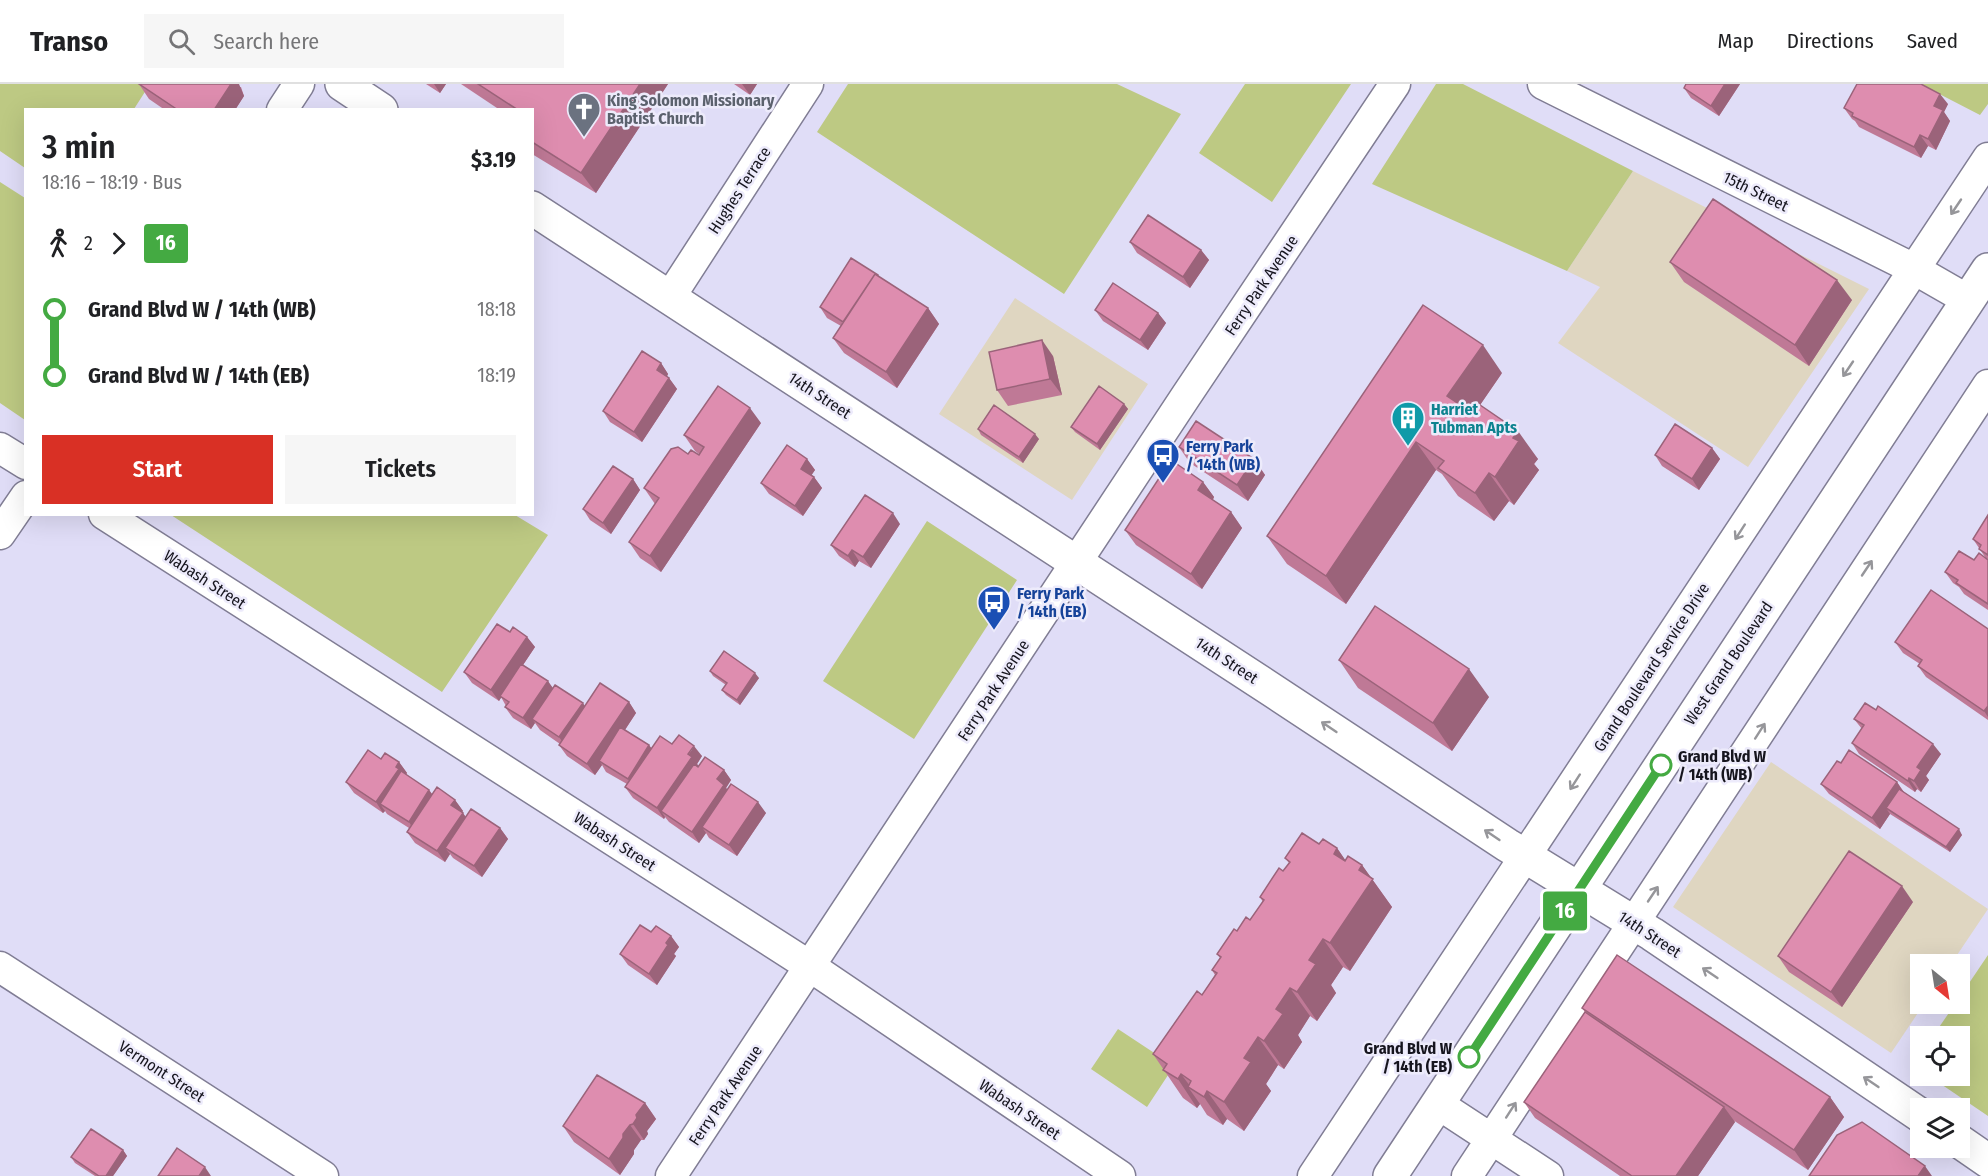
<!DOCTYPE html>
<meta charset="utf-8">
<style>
body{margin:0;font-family:"Fira Sans Condensed",sans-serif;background:#f6f6f6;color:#202124;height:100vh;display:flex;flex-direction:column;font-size:22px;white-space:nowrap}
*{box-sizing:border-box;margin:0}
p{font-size:20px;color:#757577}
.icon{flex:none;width:33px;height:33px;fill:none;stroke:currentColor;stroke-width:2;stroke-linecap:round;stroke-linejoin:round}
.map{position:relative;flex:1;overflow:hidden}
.details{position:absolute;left:24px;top:24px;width:510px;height:408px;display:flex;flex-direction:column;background:#fff;border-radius:0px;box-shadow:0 6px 24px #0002}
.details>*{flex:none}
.badge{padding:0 12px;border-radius:4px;font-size:21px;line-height:39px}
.needle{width:39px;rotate:150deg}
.fabs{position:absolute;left:1910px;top:870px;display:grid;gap:12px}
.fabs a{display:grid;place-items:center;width:60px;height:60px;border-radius:0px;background:#fff;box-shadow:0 6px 24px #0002;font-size:30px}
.map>.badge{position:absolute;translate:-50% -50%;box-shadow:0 0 0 3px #fff}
.legs{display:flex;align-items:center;gap:9px;height:66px;padding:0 18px;font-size:20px}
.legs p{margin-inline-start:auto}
.overview{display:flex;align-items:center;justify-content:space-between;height:102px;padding:0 18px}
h1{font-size:33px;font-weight:600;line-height:45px}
.cta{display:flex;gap:12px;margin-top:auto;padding:12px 18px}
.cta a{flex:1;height:69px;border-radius:0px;background:#d93025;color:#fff;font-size:24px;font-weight:600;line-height:69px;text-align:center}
.cta a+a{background:#f6f6f6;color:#202124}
ul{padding:0 18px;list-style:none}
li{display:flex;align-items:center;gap:21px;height:66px;font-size:22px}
li i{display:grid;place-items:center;width:9px;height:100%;margin:0 8px;background:currentColor}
li i::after{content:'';width:15px;height:15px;margin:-8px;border:4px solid;border-radius:50%;background:#fff}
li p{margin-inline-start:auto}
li:first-child i{background:linear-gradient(#0000 50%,currentColor 0)}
li:last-child i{background:linear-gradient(currentColor 50%,#0000 0)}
header{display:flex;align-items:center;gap:36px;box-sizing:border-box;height:84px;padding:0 30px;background:#fff;border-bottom:2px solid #e0e0e0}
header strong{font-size:28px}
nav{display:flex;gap:33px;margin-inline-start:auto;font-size:21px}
.search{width:420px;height:54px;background:#f6f6f6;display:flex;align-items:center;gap:15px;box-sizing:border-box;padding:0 21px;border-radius:0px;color:#757577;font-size:22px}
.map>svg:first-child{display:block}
</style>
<header>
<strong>Transo</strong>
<div class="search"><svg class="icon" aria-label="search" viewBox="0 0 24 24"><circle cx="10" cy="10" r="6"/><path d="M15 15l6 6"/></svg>Search here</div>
<nav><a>Map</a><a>Directions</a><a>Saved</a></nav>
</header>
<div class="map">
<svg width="1988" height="1092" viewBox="0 0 1988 1092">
<rect width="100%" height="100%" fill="#e0ddf7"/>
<path fill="#dfd6c1" d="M1633,87L1869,205L1748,383L1558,259L1600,203L1567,187Z
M1015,214L1148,300L1072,416L939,330Z
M1771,678L1988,825L1951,880H1920V920H1924L1891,969L1673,823Z"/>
<path fill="#bdc983" d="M0,0H150L134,25L26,26L25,84L0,67Z
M848,0H1117L1181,30L1064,210L817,48Z
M1245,0H1351L1272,118L1199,69Z
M1436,0H1463L1633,87L1567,187L1372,100Z
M1920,0H1988V20L1980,31Z
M0,98L25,114V336L0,319Z
M171,431H515L548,451L442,608Z
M927,437L1017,496L914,655L823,597Z
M1988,871V1032L1929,992H1959V952H1933L1955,920H1959V914Z
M1118,945L1174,982L1147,1023L1091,985Z"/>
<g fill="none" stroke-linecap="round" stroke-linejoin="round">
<g stroke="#807d94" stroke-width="33">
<path id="street" d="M1543,0L1914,185L1968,216
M282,26L299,0
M670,213L808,0
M0,364L26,380
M104,430L811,883L1120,1092
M0,450L26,412
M0,883L323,1092
M1438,1020L1548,1092
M671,1092L1186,312L1395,0
M1313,1092L1988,74
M1467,1092L1988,301"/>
</g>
<g stroke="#807d94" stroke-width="36">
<path id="secondary" d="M342,0L381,26
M532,124L1275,608L1507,761L1652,850L1920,1031
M1959,1057L1988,1077
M1390,1092L1988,186"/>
</g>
<use href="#street" stroke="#fff" stroke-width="30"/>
<use href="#secondary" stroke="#fff" stroke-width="33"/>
</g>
<path fill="#bf7996" d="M139,0L241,3L244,12L235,26H165L149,15Z
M426,0H446L440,9Z
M461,0H668L596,109L532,70V26H500Z
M734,0H757L750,11Z
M1686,0H1740L1719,32L1691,14L1684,4Z
M1948,20L1944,28L1950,37L1936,66L1928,62L1921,74L1859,43L1855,37L1852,35L1844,24Z
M1130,158L1201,166L1209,176L1190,204L1137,169Z
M1670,178L1852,216L1809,282L1684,198Z
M878,191L879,193L928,224L939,240L897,304L844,269L833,254L841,242L827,234L820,223Z
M1095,226L1158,229L1166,239L1148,266L1103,237Z
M1053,272L1062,311L1008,322L997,306Z
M661,279L668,290L667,293L669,294L677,305L642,358L610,338L603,327Z
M1502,289L1480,321L1538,375L1534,380L1539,386L1514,421L1509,417L1494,437L1458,412L1442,390L1436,386L1346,520L1287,480L1267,452Z
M1124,320L1128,325L1100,366L1075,348L1071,343Z
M761,339L661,488L640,474L629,458L655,420L644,404L688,370L699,371V370L695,367L684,351Z
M978,345L1039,355L1023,379L981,351Z
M1179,363L1254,375L1265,391L1248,417L1190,379Z
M1712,364L1720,375L1699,406L1662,382L1655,371Z
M807,375L815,386L811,391L814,393L822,404L803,432L769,410L761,399Z
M633,395L640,406L611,450L590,436L583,425Z
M1203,398L1214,413L1213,416L1231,428L1242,444L1202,505L1136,461L1125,446Z
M1988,431V526L1964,510L1959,503L1953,499L1945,488L1974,476L1985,473L1973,455Z
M900,440L871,484L859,477L855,483L839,472L831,461Z
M1988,545V636L1926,593L1918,582L1920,580L1903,569L1895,558Z
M510,548L527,553L535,563L523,581L553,604L585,622L629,618L636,629L625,646L649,661L651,664L672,660L702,672L697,680L699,682L724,686L731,696L726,704L727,705L766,729L737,772L709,754L706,749L699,759L669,738L665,733L664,735L633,714L625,703L627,700L606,688L602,681L595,691L567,672L559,661L560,660L540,646L535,639L531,645L513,634L505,623L506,622L501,613L499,617L472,599L464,588Z
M1339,576L1489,613L1452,667L1358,604Z
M710,587L759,594L740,621L726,611L722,606L726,601L713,592Z
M1854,635L1941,670L1926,692L1929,696L1921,708L1917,705L1915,708L1859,670L1852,659L1862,645Z
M381,675L399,678L407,689L406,691L429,706L432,710L455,716L463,727L462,728L466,733L500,744L508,755L482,793L453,774L450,770L445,778L415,759L407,748L409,744L387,730L385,727L383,729L354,709L346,698Z
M1841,679L1897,698L1904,708L1962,751L1950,768L1890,730L1880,745L1829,710L1821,700Z
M1319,760L1337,764L1345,776L1362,781L1392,823L1350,887L1343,883L1331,901L1336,909L1317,937L1310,932L1298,951L1302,958L1284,985L1278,981L1266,1000L1271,1007L1244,1047L1227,1035L1223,1041L1207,1031L1200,1020L1197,1024L1183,1014L1153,970L1202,911L1215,891L1212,886L1220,874L1217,870L1237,847L1250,836L1263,818L1260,813L1283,787L1289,779L1285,774Z
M1913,818L1842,923L1789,888L1778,872Z
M651,848L671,852L679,863L674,870L676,872L657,901L628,881L620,870Z
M1582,924L1830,1013L1844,1033L1808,1086L1733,1036L1735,1038L1698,1092H1620L1535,1034L1524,1018L1585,928Z
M645,1019L656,1035L647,1047L648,1050L644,1056H641L634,1066V1070L620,1091L574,1058L563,1042Z
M123,1066L127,1072L113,1092H95L75,1079L71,1073Z"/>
<path fill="#9b637a" d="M231,0H239L244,12L235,26H214Z
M434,0H446L440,9Z
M640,0H668L596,109L581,89Z
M742,0H757L750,11Z
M1725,0H1740L1719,32L1711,22Z
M1940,10L1948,20L1944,28L1950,37L1936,66L1928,55L1934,22Z
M1920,51L1928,62L1921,74L1914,63Z
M1201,166L1209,176L1190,204L1183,193Z
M1837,196L1852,216L1809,282L1795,261Z
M928,224L939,240L897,304L886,288Z
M1158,229L1166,239L1148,266L1140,256Z
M1042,256L1053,272L1062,311L1050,295Z
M1483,261L1502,289L1467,340L1447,312Z
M661,279L668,290L664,297L657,286Z
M669,294L677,305L642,358L634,348Z
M1124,320L1128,325L1100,366L1097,360Z
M750,324L761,339L661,488L650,472Z
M1518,347L1538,375L1534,380L1539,386L1514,421L1495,393L1513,354Z
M1035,350L1039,355L1023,379L1019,373Z
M1416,358L1436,386L1346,520L1326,492Z
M1712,364L1720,375L1699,406L1692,395Z
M807,375L815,386L809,395L801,385Z
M1254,375L1265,391L1248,417L1237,401Z
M1489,389L1509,417L1494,437L1475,409Z
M814,393L822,404L803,432L795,422Z
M633,395L640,406L611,450L603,439Z
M1203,398L1214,413L1209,422L1198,406Z
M1231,428L1242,444L1202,505L1191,490Z
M893,429L900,440L871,484L863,473Z
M852,466L859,477L855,483L848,472Z
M527,553L535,563L499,617L491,606Z
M1469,585L1489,613L1452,667L1433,639Z
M755,589L759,594L740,621L737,616Z
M548,597L555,607L532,635L535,639L531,645L523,634Z
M629,618L636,629L603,679L599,677L602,681L595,691L587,680Z
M583,619L590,630L567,664L559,653Z
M1988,622V633L1984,627Z
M1933,660L1941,670L1926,692L1929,696L1921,708L1914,697L1917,683Z
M649,661L657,672L635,706L628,695Z
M694,662L702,672L697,680L699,683L661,727L665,733L664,735L657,724Z
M399,678L407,689L380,720L385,727L383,729L376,718Z
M724,686L731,696L726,704L732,711L702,743L706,749L699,759L692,748L717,695Z
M1909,694L1917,705L1915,708L1908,697Z
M1897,698L1904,709L1886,724L1890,730L1880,745L1872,734Z
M429,706L437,717L416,749L409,738Z
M455,716L463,727L459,732L451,721Z
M758,718L766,729L737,772L729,761Z
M463,729L470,740L445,764L450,770L445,778L437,767Z
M500,744L508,755L482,793L474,782Z
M1959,745L1962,751L1950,768L1946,763Z
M1337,764L1357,793L1334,770Z
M1362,781L1392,823L1350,887L1330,859L1359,786Z
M1902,802L1913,818L1842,923L1831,908Z
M671,852L679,863L674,870L676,872L657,901L649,890Z
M1323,855L1343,883L1331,901L1336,909L1317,937L1297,908L1309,876Z
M1290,904L1310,932L1298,951L1302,958L1284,985L1264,957L1276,925Z
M1258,953L1278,981L1266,1000L1271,1007L1244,1047L1224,1018L1244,974Z
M1181,990L1193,1006L1188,1003L1200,1020L1197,1024L1178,995Z
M1207,1007L1227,1035L1223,1041L1204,1013Z
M1830,1013L1844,1033L1808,1086L1794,1066Z
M645,1019L656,1035L647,1047L648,1050L644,1056L633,1040L636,1031Z
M1724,1023L1735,1038L1698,1092H1676Z
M630,1041L641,1056L634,1066V1070L620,1091L609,1075L623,1050Z
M123,1066L127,1072L113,1092H106Z
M1925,1082L1932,1092H1918Z
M205,1083L211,1092H199Z"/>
<path fill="#de8daf" stroke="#9b637a" stroke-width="1.5" d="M139,0H231L214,26H178Z
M478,0H640L581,89L532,58V26H518Z
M1686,0H1725L1711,22L1684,4Z
M1857,0H1921L1940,10L1934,22L1943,26L1928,55L1920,51L1914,63L1852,32L1853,29L1844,24Z
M1713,115L1837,196L1795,261L1670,178Z
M1148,131L1201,166L1183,193L1130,158Z
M851,174L878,191V192L875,190L843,238L820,223Z
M875,190L928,224L886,288L833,254Z
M1113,199L1158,229L1140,256L1095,226Z
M1423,221L1483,261L1447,312L1474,330L1480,321L1518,347L1513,354L1519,357L1495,393L1489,389L1475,409L1438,384L1444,377L1416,358L1326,492L1267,452Z
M1042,256L1050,295L997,306L989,268Z
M642,267L661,279L657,286L669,294L634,348L603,327Z
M718,302L750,324L650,472L629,458L659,414L644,404L671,365L678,363L688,370L691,366L699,371L704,363L684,351Z
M1099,302L1124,320L1097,360L1071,343Z
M994,321L1035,350L1019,373L978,345Z
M1196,337L1254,375L1237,401L1179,363Z
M1675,340L1712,364L1692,395L1655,371Z
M787,361L807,375L801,385L814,393L795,422L761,399Z
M1171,376L1203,398L1198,406L1231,428L1191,490L1125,446Z
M613,382L633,395L603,439L583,425Z
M865,411L893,429L863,473L852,466L848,472L831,461Z
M1988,431V471L1979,465L1981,461L1973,455Z
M1959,467L1974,476L1979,469L1988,476V520L1956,499L1958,496L1945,488Z
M1931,506L1988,545V622L1984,627L1918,582L1922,576L1895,558Z
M1375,522L1469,585L1433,639L1339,576Z
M497,540L510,548L513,543L527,553L491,606L464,588Z
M724,567L755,589L737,616L722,606L727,599L710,587Z
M521,580L548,597L523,634L505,623L509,618L500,612Z
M600,599L629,618L587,680L559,661Z
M555,601L583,619L559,653L532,635Z
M1865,619L1876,626L1878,622L1933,660L1917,683L1921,686L1914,697L1909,694L1908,697L1852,659L1864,641L1854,635Z
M620,643L649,661L628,695L599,677Z
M679,651L694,662L688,670L692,673L657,724L625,703L660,652L672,660Z
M368,666L381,675L385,669L399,678L396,683L399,685L376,718L346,698Z
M1849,666L1897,698L1872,734L1821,700L1837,677L1841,679Z
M705,673L724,686L717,695L724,701L692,748L661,727L694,680L698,683Z
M401,687L429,706L409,738L380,720Z
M731,700L758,718L729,761L702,743Z
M437,703L455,716L451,721L463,729L437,767L407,748Z
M1899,705L1959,745L1946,763L1886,724Z
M471,725L500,744L474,782L445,764Z
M1302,749L1319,760L1323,755L1337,764L1334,770L1345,777L1348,772L1362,781L1359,786L1373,795L1330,859L1323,855L1309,876L1316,880L1297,908L1290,904L1276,925L1283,930L1264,957L1258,953L1244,974L1251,978L1224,1018L1207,1007L1204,1013L1188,1003L1191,997L1181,990L1178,995L1163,986L1167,980L1153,970L1197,907L1202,911L1217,889L1212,886L1221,873L1217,870L1234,845L1237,847L1246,833L1250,836L1264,816L1260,813L1279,784L1283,787L1290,778L1285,774Z
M1849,767L1902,802L1831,908L1778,872Z
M640,841L651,848L656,842L671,852L666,859L668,861L649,890L620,870Z
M1617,871L1830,1013L1794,1066L1582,924Z
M1585,928L1724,1023L1676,1092H1632L1524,1018Z
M597,991L645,1019L636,1031L637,1034L633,1040L630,1041L623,1050V1054L609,1075L563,1042Z
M1862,1038L1925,1082L1918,1092H1809L1837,1051Z
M91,1045L123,1066L106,1092H99L71,1073Z
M177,1064L205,1083L199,1092H158Z"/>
<defs><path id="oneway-shaft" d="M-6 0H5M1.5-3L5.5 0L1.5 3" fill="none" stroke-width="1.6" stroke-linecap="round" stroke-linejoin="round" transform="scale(1.5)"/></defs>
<g stroke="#96969a">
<use href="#oneway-shaft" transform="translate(1956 123) rotate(124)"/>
<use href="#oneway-shaft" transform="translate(1848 285) rotate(124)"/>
<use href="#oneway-shaft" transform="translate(1740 448) rotate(123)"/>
<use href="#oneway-shaft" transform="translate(1867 484) rotate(-56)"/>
<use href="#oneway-shaft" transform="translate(1329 643) rotate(-146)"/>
<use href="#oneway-shaft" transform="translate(1760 647) rotate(-57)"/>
<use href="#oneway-shaft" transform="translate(1575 698) rotate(123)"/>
<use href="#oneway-shaft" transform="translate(1492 751) rotate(-146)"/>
<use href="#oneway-shaft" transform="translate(1653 810) rotate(-56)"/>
<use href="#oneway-shaft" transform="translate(1710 889) rotate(-146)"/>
<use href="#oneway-shaft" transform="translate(1871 998) rotate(-146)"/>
<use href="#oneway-shaft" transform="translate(1511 1026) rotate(-57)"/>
</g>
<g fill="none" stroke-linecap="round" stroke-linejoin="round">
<g stroke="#fff" stroke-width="14">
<path id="line-1" d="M1469,973L1661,681"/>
</g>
<use href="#line-1" stroke="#44aa42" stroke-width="9"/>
</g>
<defs>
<g id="church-pin" transform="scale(1.725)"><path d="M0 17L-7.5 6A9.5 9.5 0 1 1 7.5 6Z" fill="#6b7280" stroke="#edebfb"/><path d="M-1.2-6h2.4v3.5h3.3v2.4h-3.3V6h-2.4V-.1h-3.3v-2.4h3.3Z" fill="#fff"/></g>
<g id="building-pin" transform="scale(1.725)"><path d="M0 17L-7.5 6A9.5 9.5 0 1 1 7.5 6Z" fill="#0f9aa8" stroke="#edebfb"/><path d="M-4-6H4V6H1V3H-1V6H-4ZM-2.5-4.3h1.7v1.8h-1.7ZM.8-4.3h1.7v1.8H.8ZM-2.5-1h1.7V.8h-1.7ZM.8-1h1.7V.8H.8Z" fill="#fff"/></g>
<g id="bus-pin" transform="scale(1.725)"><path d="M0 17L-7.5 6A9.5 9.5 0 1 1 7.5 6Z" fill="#1a4fb4" stroke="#edebfb"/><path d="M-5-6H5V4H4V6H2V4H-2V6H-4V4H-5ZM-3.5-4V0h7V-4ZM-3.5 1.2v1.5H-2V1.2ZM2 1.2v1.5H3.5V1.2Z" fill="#fff"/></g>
</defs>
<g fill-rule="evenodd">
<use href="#church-pin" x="584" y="25"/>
<use href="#building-pin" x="1408" y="334"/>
<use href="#bus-pin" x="1163" y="371"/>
<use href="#bus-pin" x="994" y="518"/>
</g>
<g fill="#fff" stroke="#44aa42" stroke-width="3">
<circle cx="1661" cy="681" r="10"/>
<circle cx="1469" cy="973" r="10"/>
</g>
<g text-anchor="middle" stroke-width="5" stroke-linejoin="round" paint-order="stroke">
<g font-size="16" font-weight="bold" fill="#5b616d" stroke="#edebfb" text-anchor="start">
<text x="607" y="22">King Solomon Missionary<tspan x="607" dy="18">Baptist Church</tspan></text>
</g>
<g font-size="16" fill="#16151e" stroke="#edebfb">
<text transform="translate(739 106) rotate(-57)" y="6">Hughes Terrace</text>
<text transform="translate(1756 107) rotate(26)" y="6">15th Street</text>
<text transform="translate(1261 201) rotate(-56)" y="6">Ferry Park Avenue</text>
<text transform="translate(820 311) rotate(33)" y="6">14th Street</text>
<text transform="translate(205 495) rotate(33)" y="6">Wabash Street</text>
<text transform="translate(1227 576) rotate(33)" y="6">14th Street</text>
<text transform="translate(1728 579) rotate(-56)" y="6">West Grand Boulevard</text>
<text transform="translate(1651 583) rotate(-57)" y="6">Grand Boulevard Service Drive</text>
<text transform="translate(993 606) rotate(-57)" y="6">Ferry Park Avenue</text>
<text transform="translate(615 757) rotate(33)" y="6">Wabash Street</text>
<text transform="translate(1650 850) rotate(33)" y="6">14th Street</text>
<text transform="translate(162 987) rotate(33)" y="6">Vermont Street</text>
<text transform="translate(725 1011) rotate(-56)" y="6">Ferry Park Avenue</text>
<text transform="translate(1020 1025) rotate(34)" y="6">Wabash Street</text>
</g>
<g font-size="16" font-weight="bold" fill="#0d838f" stroke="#edebfb" text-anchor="start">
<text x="1431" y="331">Harriet<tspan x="1431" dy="18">Tubman Apts</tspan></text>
</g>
<g font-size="16" font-weight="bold" fill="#164399" stroke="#edebfb" text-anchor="start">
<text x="1186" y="368">Ferry Park<tspan x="1186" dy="18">/ 14th (WB)</tspan></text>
<text x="1017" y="515">Ferry Park<tspan x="1017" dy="18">/ 14th (EB)</tspan></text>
</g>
<g font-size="16" font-weight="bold" fill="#16151e" stroke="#edebfb" text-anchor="start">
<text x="1678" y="678">Grand Blvd W<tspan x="1678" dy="18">/ 14th (WB)</tspan></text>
<text x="1452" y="970" text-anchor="end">Grand Blvd W<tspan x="1452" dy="18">/ 14th (EB)</tspan></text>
</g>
</g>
</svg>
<div class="fabs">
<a><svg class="needle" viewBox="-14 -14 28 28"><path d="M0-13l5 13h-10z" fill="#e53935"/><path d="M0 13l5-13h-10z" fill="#757577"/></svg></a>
<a><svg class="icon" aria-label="locate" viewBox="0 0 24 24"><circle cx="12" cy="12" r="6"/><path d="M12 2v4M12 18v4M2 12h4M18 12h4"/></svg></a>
<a><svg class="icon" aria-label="layers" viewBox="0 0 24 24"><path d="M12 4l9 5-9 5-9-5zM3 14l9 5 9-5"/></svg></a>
</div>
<b class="badge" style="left:1565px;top:827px;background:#44aa42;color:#fff">16</b>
<section class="details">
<div class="overview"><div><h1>3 min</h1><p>18:16 – 18:19 · Bus</p></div><b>$3.19</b></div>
<div class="legs"><svg class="icon" aria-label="walk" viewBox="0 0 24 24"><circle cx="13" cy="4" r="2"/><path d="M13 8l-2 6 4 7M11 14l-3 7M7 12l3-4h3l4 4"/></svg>2<svg class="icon" aria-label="forward" viewBox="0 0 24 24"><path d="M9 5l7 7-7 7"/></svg><b class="badge" style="background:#44aa42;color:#fff">16</b></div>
<ul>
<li><i style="color:#44aa42"></i><b>Grand Blvd W / 14th (WB)</b><p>18:18</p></li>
<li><i style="color:#44aa42"></i><b>Grand Blvd W / 14th (EB)</b><p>18:19</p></li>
</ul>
<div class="cta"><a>Start</a><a>Tickets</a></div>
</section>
</div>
